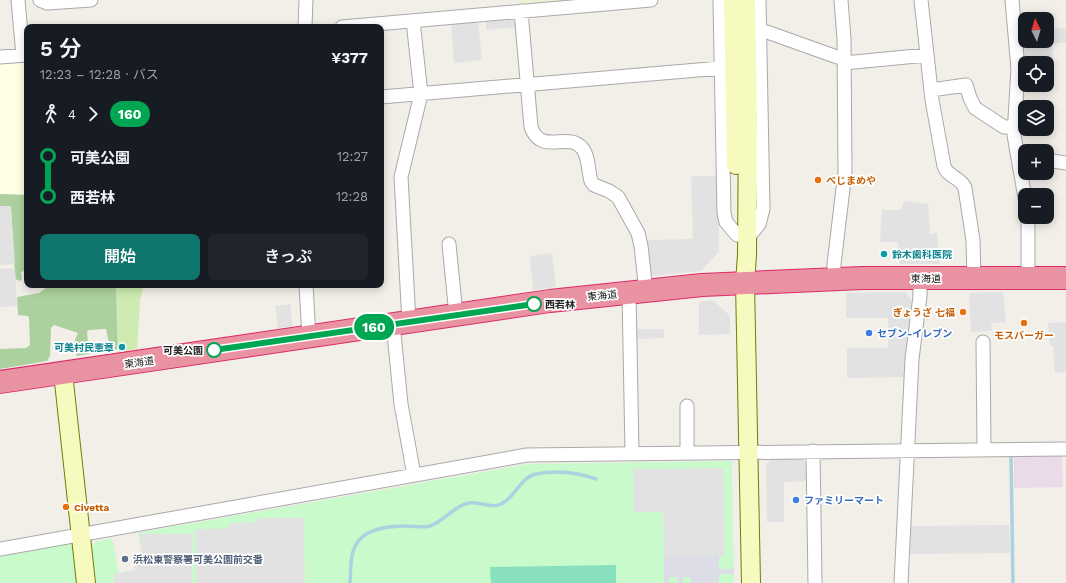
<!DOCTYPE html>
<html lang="ja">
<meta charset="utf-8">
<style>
body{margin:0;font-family:"Work Sans","Noto Sans JP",sans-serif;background:#20242c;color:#f1f3f6;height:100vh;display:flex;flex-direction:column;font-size:15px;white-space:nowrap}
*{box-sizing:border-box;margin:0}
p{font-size:13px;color:#9ea1a6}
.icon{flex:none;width:22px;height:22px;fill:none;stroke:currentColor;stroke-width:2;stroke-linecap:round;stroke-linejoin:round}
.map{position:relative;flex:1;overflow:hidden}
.side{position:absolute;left:24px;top:24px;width:360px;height:264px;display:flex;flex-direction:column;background:#171b24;border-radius:8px;box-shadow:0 2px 10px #0003}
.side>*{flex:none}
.badge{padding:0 8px;border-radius:13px;font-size:14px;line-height:26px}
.needle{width:26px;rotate:355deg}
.fabs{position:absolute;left:1018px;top:12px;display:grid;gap:8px}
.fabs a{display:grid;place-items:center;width:36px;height:36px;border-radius:8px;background:#171b24;box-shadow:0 2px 10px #0003;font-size:20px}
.map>.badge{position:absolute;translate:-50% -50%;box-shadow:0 0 0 2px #fff}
.legs{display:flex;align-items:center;gap:6px;height:44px;padding:0 16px;font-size:13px}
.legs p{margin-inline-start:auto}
.overview{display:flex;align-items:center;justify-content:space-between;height:68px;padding:0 16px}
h1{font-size:22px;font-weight:600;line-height:30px}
.button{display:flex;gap:8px;margin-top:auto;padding:8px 16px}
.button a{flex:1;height:46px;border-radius:8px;background:#0f766e;color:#fff;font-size:16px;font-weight:600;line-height:46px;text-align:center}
.button a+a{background:#20242c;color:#f1f3f6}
ul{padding:0 16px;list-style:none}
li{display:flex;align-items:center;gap:14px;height:40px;font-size:15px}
li i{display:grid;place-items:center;width:6px;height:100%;margin:0 5px;background:currentColor}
li i::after{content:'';width:10px;height:10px;margin:-5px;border:3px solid;border-radius:50%;background:#171b24}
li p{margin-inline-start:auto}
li:first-child i{background:linear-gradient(#0000 50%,currentColor 0)}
li:last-child i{background:linear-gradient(currentColor 50%,#0000 0)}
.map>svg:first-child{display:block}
</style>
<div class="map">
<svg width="1066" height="583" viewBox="0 0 1066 583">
<rect width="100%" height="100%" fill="#f2efe9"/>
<path fill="#ebdbe8" d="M1062,455L1063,487L1014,488V456Z"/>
<path fill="#ffffe5" d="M27,59V195L0,194V61Z"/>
<path fill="#eef0d5" d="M521,0H558V4L521,7Z"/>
<path fill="#cdebb0" d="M116,285H144L140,301L137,349L119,352Z"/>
<path fill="#add19e" d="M0,194L27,195V270L21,272L22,279L20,281L15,279L11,208L10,206H0Z
M50,285H116L118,348L115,350L110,348L106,329L89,330L87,332L89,354L77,356L72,347L78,333L54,325L51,328L50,356L47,361L0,369V349L26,348L30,345L29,318L28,316L18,315L17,297L39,293Z"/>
<path fill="#c8facc" d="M732,461L734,583H96L92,547L96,541L112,538L119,573L135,570L132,556L142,554L138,533L528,464Z
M68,543L75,548L79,583H0V555Z"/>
<path fill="#88e0be" d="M616,565V583H491L490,567Z"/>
<path fill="#e2e2e2" d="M514,17L515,27L486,30V19Z
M478,20L482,60L454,63L451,22Z
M1066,28V42L1052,44L1054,63H1025V66H1022L1019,32L1025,31V41H1047V29Z
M691,176H718L719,252L701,271L650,276L645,240L693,239Z
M904,201L928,204L930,234L937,233L940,264H900L898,242H880L882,210H901Z
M0,206H10L11,208L15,264L0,265Z
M552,253L556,287L533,290L530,256Z
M15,268L17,306L0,307V269Z
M906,292L912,302L904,377L847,378V348H888V318H846V293Z
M1003,292L1006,322L991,323L992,331L971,332L969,293Z
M713,300L730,316V334L699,335V302Z
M290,304L293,326L278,328L275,306Z
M1066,322V372L1055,373L1053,346H1050L1048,323Z
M637,329H664V338L637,339Z
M771,459H802L807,464L808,481L784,482V522H767L766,465Z
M723,468L725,556L664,557L663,512H634L633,469Z
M259,518H304L305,583H196L195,530L226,528L229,527L230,523L257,522Z
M1009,525L1010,553L910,554L911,526Z
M139,534H192V583H114V574L135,570L132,556L142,554Z"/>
<path fill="#dddde8" d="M719,556V569H734V574H719V583H691V578L686,577H683V583H678V577H674L669,578V583H664V557Z"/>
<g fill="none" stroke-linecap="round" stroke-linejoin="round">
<path stroke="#aad3df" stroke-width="3.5" d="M1011,456L1013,583
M350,583C351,567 349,549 362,537C373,528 393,526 406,526C414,526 422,528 430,526C445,521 453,506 469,503C483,501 493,512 507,500C517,492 523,476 536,474C557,470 576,472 596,479"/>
<g stroke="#a9a9a9" stroke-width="15">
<path id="street" d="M18,0L23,55
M40,0L47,3L91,0
M720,0L724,213L726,222L737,235
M921,0L932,100L944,166C947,177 961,177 965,188L973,240L974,278
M1012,0L1018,69L1014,135L1025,198
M521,11L531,127C541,156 568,131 582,148C589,156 588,171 591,181L594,185L609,191L618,197L638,233L641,246L646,291
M305,27L306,0
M342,27L651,0
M759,32H767L837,57H844
M0,57L27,55
M844,63L927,55
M931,90L966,85L970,98L975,108L1004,127H1014
M381,97L721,68
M1047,160L1066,163
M1028,217V278
M747,239L759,224L763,209L759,0
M449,244L456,315
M834,279V264L845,172L844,39L841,0
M306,285L309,337
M629,292L632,453
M409,322L401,177L421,94L413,21
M393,324L401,404L414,475
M983,342L984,450
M687,406V453
M813,451L815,583
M0,549L527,455L1066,449
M901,583L912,359L920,296V278"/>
</g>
<g stroke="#707d05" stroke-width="20">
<path id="secondary" d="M733,0L736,165
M746,0L748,115L747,255L745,283L751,583
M63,373L86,583"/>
</g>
<g stroke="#dc2a67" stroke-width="24">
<path id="highway" d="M0,382L550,301L702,285L862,278H1066"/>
</g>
<use href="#street" stroke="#fff" stroke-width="13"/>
<use href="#secondary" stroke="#f7fabf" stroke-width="18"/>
<use href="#highway" stroke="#e892a2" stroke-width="22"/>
</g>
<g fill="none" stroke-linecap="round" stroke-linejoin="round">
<g stroke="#fff" stroke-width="9">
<path id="line-1" d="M214,350L534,304"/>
</g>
<use href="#line-1" stroke="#00a651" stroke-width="6"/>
</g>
<g fill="#e8710a" stroke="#fff" stroke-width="1.5">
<circle cx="818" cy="180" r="4"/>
<circle cx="963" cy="312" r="4"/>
<circle cx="1024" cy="323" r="4"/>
<circle cx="66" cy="507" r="4"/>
</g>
<g fill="#0f9aa8" stroke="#fff" stroke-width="1.5">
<circle cx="884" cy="254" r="4"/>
<circle cx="122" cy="347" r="4"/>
</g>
<g fill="#fff" stroke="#00a651" stroke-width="2">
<circle cx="534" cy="304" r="7"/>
<circle cx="214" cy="350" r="7"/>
</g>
<g fill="#3f7fe0" stroke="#fff" stroke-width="1.5">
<circle cx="869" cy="333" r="4"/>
<circle cx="796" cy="500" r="4"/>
</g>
<circle fill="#5c6f8a" stroke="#fff" stroke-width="1.5" cx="125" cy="559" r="4"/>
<g text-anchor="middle" stroke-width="3.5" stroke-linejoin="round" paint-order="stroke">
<g font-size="10" font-weight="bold" fill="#c56008" stroke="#fff" text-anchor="start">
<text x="826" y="184">べじまめや</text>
<text x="955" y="316" text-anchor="end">ぎょうざ 七福</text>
<text x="1024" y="339" text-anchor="middle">モスバーガー</text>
<text x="74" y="511">Civetta</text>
</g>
<g font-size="10" font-weight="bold" fill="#0d838f" stroke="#fff" text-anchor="start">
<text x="892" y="258">鈴木歯科医院</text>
<text x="114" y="351" text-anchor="end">可美村民憲章</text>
</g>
<g font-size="10" fill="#222" stroke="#fff">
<text x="926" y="282">東海道</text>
<text transform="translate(602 295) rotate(-6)" y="4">東海道</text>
<text transform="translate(139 362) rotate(-8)" y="4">東海道</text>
</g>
<g font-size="10" font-weight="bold" fill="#222" stroke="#fff" text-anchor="start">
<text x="545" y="308">西若林</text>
<text x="203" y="354" text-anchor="end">可美公園</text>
</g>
<g font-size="10" font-weight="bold" fill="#366cbe" stroke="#fff" text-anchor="start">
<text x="877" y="337">セブン-イレブン</text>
<text x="804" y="504">ファミリーマート</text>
</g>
<g font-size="10" font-weight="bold" fill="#4e5e75" stroke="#fff" text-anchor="start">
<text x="133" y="563">浜松東警察署可美公園前交番</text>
</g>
</g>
</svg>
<div class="fabs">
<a><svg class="needle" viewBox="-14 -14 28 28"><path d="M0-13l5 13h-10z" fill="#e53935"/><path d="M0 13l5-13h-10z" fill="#9ea1a6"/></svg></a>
<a><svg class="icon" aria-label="locate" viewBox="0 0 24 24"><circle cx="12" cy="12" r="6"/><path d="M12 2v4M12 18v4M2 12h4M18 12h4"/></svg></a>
<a><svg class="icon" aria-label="layers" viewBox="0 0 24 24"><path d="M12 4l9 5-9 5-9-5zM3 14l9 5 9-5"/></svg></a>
<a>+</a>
<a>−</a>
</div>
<b class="badge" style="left:374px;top:327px;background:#00a651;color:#fff">160</b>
<section class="side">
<div class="overview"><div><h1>5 分</h1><p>12:23 – 12:28 · バス</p></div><b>¥377</b></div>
<div class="legs"><svg class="icon" aria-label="walk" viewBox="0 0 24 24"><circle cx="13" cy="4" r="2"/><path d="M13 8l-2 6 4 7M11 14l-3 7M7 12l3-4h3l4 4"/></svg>4<svg class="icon" aria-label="forward" viewBox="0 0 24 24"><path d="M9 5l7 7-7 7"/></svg><b class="badge" style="background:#00a651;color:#fff">160</b></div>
<ul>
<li><i style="color:#00a651"></i><b>可美公園</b><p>12:27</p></li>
<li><i style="color:#00a651"></i><b>西若林</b><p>12:28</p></li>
</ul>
<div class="button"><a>開始</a><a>きっぷ</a></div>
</section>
</div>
